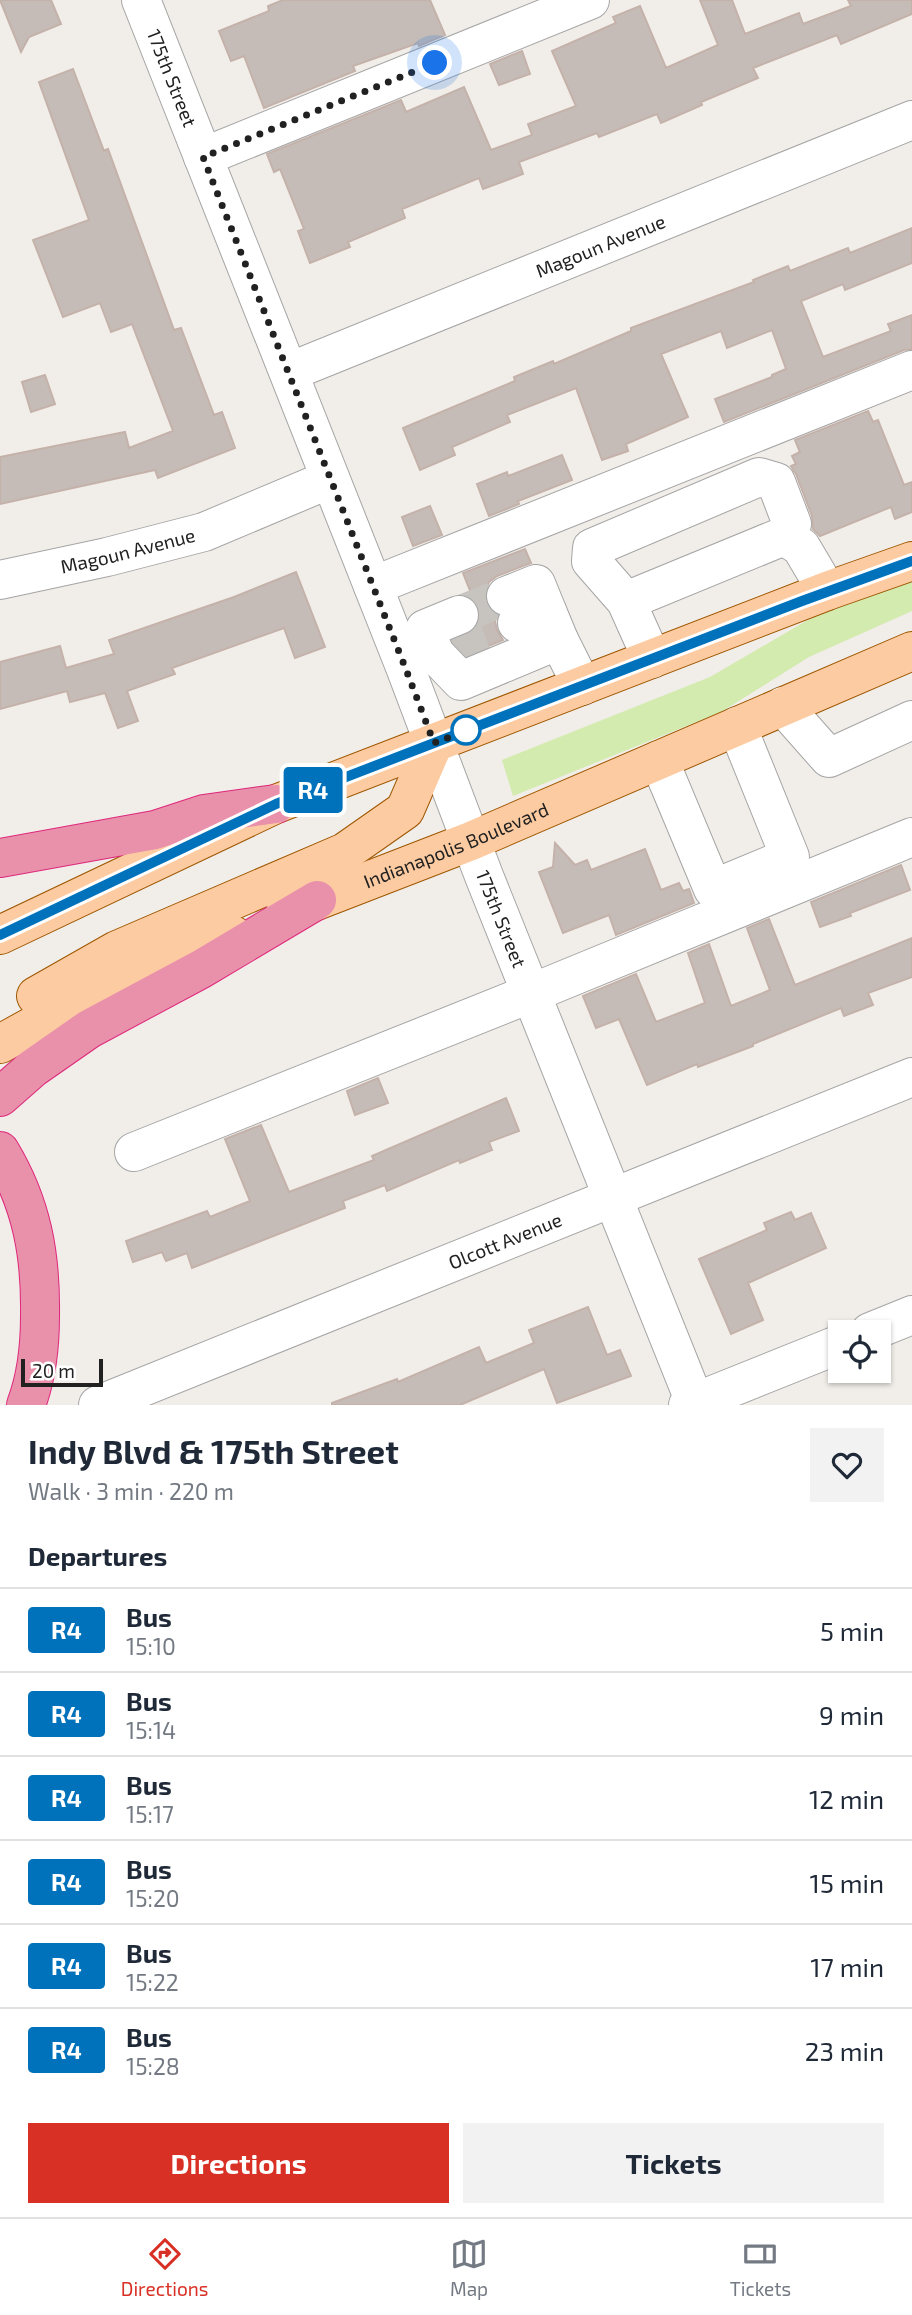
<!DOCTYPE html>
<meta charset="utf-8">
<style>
body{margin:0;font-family:"Exo 2",sans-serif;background:#f2f2f3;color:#1f2937;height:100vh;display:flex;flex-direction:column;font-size:26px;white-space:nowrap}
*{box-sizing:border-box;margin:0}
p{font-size:23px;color:#747a83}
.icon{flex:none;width:38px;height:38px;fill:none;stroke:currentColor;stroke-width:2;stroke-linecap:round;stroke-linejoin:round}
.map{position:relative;height:1405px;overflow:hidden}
.drawer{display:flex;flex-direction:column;background:#fff;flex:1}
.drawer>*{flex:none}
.badge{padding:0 14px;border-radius:5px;font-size:24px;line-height:46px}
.buttons{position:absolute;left:828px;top:1320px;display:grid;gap:14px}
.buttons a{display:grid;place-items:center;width:63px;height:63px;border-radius:0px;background:#fff;box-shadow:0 2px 5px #0004;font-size:35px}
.scale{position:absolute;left:21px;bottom:18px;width:82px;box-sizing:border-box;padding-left:7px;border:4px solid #212121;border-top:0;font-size:19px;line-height:24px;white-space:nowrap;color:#212121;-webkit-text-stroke:5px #fff;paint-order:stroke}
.you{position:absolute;width:35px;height:35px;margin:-18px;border:5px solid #fff;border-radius:50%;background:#1a73e8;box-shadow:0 0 0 10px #1a73e833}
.map>.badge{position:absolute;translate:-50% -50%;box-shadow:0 0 0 4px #fff}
h2{padding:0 28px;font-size:26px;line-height:63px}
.round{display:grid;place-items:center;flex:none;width:74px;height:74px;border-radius:0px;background:#f2f2f3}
.overview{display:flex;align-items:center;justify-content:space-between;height:119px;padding:0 28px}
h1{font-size:33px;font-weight:700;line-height:52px}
.action{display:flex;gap:14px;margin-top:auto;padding:14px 28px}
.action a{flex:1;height:80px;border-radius:0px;background:#d93025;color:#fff;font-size:28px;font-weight:700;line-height:80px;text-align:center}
.action a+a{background:#f2f2f3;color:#1f2937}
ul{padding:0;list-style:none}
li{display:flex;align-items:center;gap:21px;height:84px;padding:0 28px;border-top:2px solid #e0e1e3}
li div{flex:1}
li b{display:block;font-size:26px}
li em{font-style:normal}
li .badge{min-width:77px;font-weight:700;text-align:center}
.menu{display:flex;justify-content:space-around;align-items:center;height:98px;border-top:2px solid #e0e1e3;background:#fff;font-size:19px;color:#747a83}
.menu a{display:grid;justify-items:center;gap:4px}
.menu .selected{color:#d93025}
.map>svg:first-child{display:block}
</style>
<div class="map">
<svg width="912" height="1405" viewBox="0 0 912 1405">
<rect width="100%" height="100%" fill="#f1ede8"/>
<path fill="#d3ebae" d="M912,582V611L809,657L721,712L513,796L502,760L710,677L820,613Z"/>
<path fill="#c6bcb7" stroke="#c4b2aa" stroke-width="2" d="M0,0H51L61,24L29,37L21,52Z
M283,0H430L445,35L419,46L418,43L353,66L355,71L264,108L244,56L231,61L219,31L269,11L268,6Z
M700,0H732L745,34L799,13L803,24L851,6L848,0H912V14L841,44L837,35L753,68L758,78L701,102L702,105L661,123L657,114L599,137L597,133L519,162L523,174L483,189L479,178L402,209L405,218L348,242L350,247L310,263L298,231L304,229L280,169L274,172L267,154L401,100L406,112L464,87L491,150L532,135L528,124L576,106L552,51L616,23L613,17L640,6L666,68L718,45Z
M522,51L530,74L499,85L490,64Z
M73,69L104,151L108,149L174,330L181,328L214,415L222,412L235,448L158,478L155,470L0,504V457L125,432L129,448L173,431L132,324L111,332L100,303L63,317L33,240L89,220L39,82Z
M912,228V263L845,290L843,284L801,301L823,357L891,331L888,324L912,315V349L904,350L724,422L715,399L772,377V375L786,369L772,330L727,348L721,331L661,354L688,417L626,444L628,451L602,460L576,388L507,415L510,422L452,447L455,455L420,470L403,428L515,381L514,377L553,361L554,364L631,331V328L754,282L753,280L788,266L790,271L848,248L850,253Z
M45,375L55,404L31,412L22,382Z
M868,411L873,422L878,420L904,485L912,482V512L895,519L891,507L820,536L813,529L812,516L796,474L791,466L796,464L792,456L800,452L795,440Z
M562,455L572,480L518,501L519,504L489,516L477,484L507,472L508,476Z
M430,506L442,535L413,546L402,517Z
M525,549L531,563L497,576L489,582L485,592L486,605L492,613L497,615L495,621L497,630L503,640L466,655L453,641L476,629L481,617L479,606L473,598L463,573Z
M296,572L325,647L295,658L284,628L172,668L175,674L127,691L138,721L118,728L105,693L70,702L67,691L0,709V662L60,646L66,668L114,654L109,640L234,597Z
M555,843L575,865L587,860L591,870L645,849L661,890L679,883L683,891L689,889L694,903L616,935L609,915L563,933L539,872L553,867Z
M901,865L910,890L850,913L851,916L820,927L811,902Z
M769,919L795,985L912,938V977L868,993L873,1005L844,1016L841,1008L753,1044V1046L698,1067L697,1064L647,1085L619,1019L596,1028L583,996L636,974L656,1022L705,1003L688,953L709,944L731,1006L770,990L747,928Z
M378,1078L388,1103L355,1115L347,1091Z
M506,1098L519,1131L489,1142L492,1150L460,1163L459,1160L387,1191L385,1185L343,1201L345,1208L192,1268L187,1253L166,1261L162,1252L133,1262L126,1241L207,1211L210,1217L250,1201L225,1139L261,1125L289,1192L374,1160L372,1156Z
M791,1212L795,1220L811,1213L826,1248L748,1283L763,1320L731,1334L699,1259L767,1230L764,1223Z
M588,1307L607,1355L620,1350L631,1376L557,1403L544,1369L460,1405H332V1403L397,1379L398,1382L479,1347L486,1363L534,1343L529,1330Z"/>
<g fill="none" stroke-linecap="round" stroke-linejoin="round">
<path stroke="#c7c4c0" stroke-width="38" stroke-dasharray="38 19" stroke-linecap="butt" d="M459,615L506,596
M449,648L517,623"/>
<g stroke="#a5a5a5" stroke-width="40">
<g id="minor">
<path id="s1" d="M141,0L405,667L484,876L696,1405"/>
<path d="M203,157L590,0"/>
<path id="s2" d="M289,372L912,120"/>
<path d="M784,536L801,547L827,591"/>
<path id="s3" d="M0,580L107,557L204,532L330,479"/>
<path d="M373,586L912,370"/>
<path d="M506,596L536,584L547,611"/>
<path d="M626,601L784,536L792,524L776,482L759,477L592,548L591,561L626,601L652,659"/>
<path d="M459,615L425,629L435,654L461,681L559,640"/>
<path d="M517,623L547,611L559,640L582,686"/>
<path d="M783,706L829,758L912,720"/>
<path d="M659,760L713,889L790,857L737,726"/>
<path d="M134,1152L532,993L912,837"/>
<path d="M870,1332L912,1315"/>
<path id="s4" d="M98,1405L912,1077"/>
<path d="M688,1405L840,1344"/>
</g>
</g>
<g stroke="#9e5700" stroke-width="40">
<g id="major">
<path id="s5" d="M285,913L471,841L912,651"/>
<path d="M0,935L276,804L827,591L912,561"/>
<path d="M36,996L117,950L345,852L405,810L434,743"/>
<path d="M0,1044L76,1002L233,935"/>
</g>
</g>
<g stroke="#de277b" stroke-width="40">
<path id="highway" d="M0,858L155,830L204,814L276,804
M0,1097L33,1068L89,1029L201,969L317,900
M0,1151C32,1204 41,1255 40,1316C40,1346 37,1376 26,1405"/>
</g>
<use href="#minor" stroke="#fff" stroke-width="38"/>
<use href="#major" stroke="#fdcba1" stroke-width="38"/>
<use href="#highway" stroke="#e990ab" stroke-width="38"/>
</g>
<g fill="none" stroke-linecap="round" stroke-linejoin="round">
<g stroke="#fff" stroke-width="16">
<path id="line" d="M0,935L276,804L802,601L912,561"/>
</g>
<use href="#line" stroke="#0072bc" stroke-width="10"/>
<path stroke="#212121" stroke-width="7" stroke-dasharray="0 12.6" d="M435,63L203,157L405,667L434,743L471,729L466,730"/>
</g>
<circle fill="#fff" stroke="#0072bc" stroke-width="3.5" cx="466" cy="730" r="14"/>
<g text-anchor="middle" stroke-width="5" stroke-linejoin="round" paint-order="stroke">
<g font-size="19" fill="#212121" stroke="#fff">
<text dy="7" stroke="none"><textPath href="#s1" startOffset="84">175th Street</textPath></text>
<text dy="7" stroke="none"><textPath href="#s2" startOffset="336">Magoun Avenue</textPath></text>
<text dy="7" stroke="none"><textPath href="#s3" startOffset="131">Magoun Avenue</textPath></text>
<text dy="7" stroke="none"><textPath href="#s5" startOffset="184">Indianapolis Boulevard</textPath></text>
<text dy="7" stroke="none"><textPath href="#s1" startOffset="987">175th Street</textPath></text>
<text dy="7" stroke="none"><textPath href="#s4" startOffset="439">Olcott Avenue</textPath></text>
</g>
</g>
</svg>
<div class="buttons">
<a><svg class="icon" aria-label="locate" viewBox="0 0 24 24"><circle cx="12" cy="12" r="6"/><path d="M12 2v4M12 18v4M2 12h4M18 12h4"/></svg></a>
</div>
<div class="scale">20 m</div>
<div class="you" style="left:435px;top:63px"></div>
<b class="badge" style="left:313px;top:790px;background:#0072bc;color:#fff">R4</b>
</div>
<section class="drawer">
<div class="overview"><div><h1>Indy Blvd &amp; 175th Street</h1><p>Walk · 3 min · 220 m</p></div><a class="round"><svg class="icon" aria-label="heart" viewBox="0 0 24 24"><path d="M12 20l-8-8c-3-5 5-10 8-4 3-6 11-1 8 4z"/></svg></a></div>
<h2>Departures</h2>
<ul>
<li><span class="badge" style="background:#0072bc;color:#fff">R4</span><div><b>Bus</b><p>15:10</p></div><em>5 min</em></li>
<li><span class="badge" style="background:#0072bc;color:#fff">R4</span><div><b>Bus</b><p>15:14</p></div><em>9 min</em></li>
<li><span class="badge" style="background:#0072bc;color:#fff">R4</span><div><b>Bus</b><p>15:17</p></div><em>12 min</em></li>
<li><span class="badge" style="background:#0072bc;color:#fff">R4</span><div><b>Bus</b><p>15:20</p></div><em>15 min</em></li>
<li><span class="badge" style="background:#0072bc;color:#fff">R4</span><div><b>Bus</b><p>15:22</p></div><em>17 min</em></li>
<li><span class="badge" style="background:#0072bc;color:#fff">R4</span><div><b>Bus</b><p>15:28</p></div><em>23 min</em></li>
</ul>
<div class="action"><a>Directions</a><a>Tickets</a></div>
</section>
<nav class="menu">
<a class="selected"><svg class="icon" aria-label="directions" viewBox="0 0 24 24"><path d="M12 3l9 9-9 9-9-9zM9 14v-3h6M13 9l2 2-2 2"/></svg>Directions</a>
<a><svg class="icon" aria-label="map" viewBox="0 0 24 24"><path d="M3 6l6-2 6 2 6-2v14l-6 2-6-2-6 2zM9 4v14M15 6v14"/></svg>Map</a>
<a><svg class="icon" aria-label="tickets" viewBox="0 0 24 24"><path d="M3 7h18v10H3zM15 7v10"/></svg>Tickets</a>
</nav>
